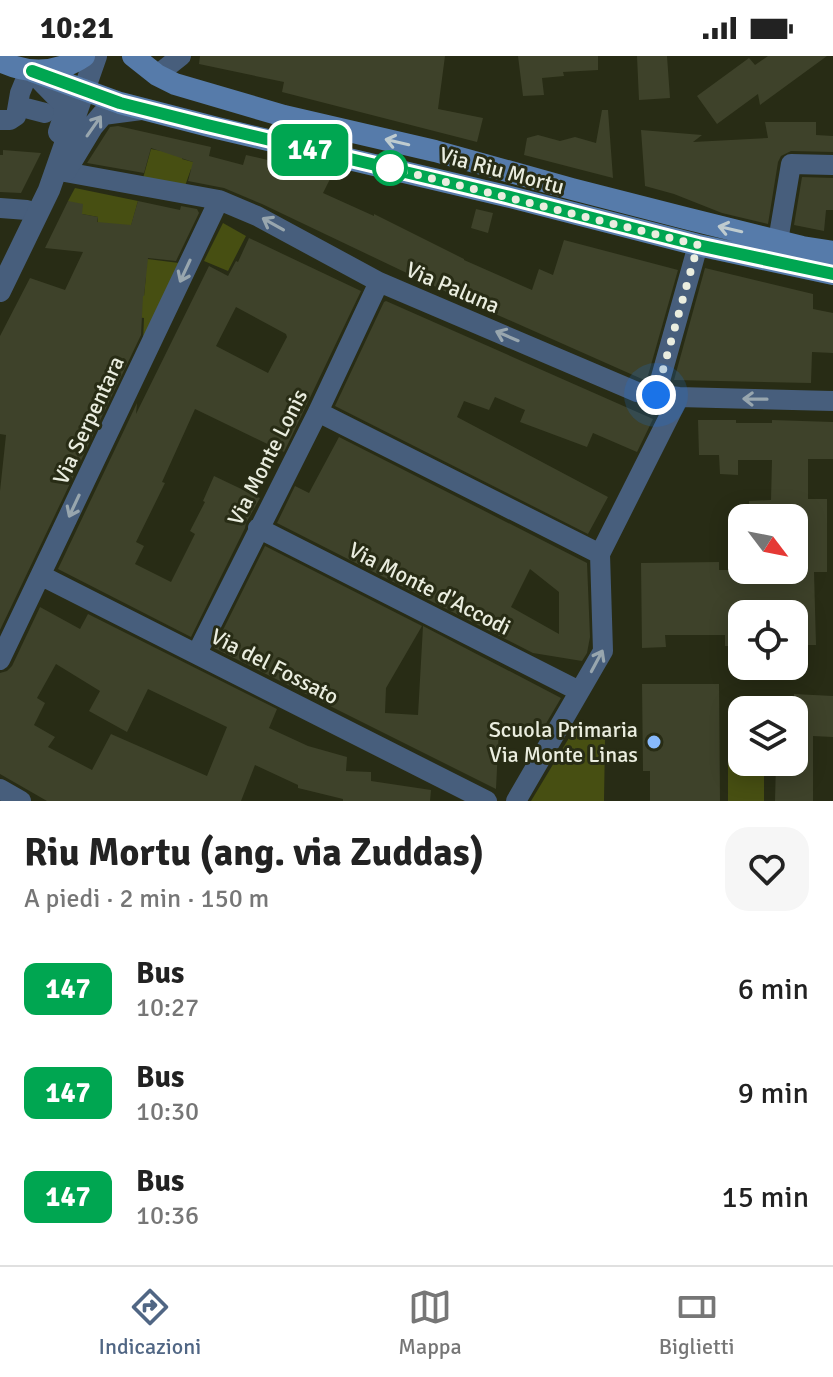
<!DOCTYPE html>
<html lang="it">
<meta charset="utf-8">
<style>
body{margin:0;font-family:Signika,sans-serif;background:#f6f6f6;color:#222;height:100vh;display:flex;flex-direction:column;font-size:30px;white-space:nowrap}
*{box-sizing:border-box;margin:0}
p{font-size:26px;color:#767676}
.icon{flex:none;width:44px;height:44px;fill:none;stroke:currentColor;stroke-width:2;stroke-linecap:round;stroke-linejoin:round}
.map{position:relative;height:745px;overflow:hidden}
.sheet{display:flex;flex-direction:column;background:#fff;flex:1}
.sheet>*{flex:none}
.badge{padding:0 16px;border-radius:12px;font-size:28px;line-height:52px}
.needle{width:52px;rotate:122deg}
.fabs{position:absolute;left:728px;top:448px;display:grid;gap:16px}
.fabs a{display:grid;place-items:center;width:80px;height:80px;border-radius:16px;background:#fff;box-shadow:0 4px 20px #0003;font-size:40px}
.you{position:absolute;width:40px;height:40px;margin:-20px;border:6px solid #fff;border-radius:50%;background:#1a73e8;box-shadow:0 0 0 12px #1a73e833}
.map>.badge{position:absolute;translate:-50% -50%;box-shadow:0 0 0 4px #fff}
.round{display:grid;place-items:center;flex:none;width:84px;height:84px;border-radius:24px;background:#f6f6f6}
.summary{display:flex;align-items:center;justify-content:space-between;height:136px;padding:0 24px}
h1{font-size:38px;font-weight:700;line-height:60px}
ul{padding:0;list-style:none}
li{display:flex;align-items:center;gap:24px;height:104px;padding:0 24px}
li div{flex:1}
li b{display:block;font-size:30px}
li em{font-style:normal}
li .badge{min-width:88px;font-weight:700;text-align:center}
.status{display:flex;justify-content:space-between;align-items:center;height:56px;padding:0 40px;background:#fff;direction:ltr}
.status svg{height:22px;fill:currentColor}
.tab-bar{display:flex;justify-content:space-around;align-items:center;height:112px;border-top:2px solid #e0e0e0;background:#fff;font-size:22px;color:#767676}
.tab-bar a{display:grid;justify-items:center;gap:4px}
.tab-bar .active{color:#506684}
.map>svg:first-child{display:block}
</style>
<div class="status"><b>10:21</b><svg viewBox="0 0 49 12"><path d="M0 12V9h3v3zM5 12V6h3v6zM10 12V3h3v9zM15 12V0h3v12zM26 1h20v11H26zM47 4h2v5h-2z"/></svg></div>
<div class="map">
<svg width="833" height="745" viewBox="0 0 833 745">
<rect width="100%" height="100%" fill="#282c15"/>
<path fill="#474f12" d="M151,93L183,99L182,103L193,106L205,115L191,113L185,130L142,126Z
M75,132L138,145L131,170L96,186L98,161L82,158L68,145Z
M223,167L246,180L228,215L204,205Z
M116,199L179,207L143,285L144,262L94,255L105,236L144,240L146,219L114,215Z
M578,667L605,683L604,745H531Z
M728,670H742V706H764V745H728Z"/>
<path fill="#3e422a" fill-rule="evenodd" d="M200,0H445L438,53L483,62L477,86L282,36L284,26L199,8Z
M518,0H598V14L563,16L564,20L542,22L544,39L523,40Z
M637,0H667L670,42L639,44Z
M768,0H827L760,49L758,38L717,68L697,40L749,2L755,9Z
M602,54H608L613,122L524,99L527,82L538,79L560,85L575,81L596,87Z
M765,66H816V79L833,80V96L791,95L781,100L778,106L768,168L722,157L674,138L645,130L641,74L702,79L693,86L768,82Z
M118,70L211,91L209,100L243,109L246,99L332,119L323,137L374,160V158L464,203V204L532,234L539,213L553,219L564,184L678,214L647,323H642L455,240L262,148L224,132L188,125L193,106L151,92L144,117L87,107L110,71Z
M3,94L41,97L21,137L0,136V99H3Z
M802,121L833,122V154H826L824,175L794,169Z
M68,145L83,148L82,158L98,161L97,166L131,169L138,145L180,154L181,150L197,153L199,157L176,205L148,202L144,240H143L141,279L0,574V435L6,379L0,378V280L30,222L65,234L83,196L45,192Z
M476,153L493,157L488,177L471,172Z
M249,182L361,235L284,396L195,353L162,426L165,427L136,486L144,490L135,508L171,526L195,478L190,475L205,446L203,445L214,420L260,442L246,467L245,472L191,581L58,513L137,347L136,358L209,210L228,220L236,205L238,206ZM236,251L286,278L287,281L268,317L216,290Z
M705,212L813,238V253L833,257V297L812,296L811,327L674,324Z
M386,245L653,363L637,396L593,377L587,391L520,366L525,354L495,341L489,354L464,345L457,361L608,441L588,478L335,350L384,246Z
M698,364H736V367H772V364L833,366V403H808V443H827V516H814L816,589H794V558H742V590H725V579H665L666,591L642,592L641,507L719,506V514H794V462H749V445L771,444L772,404H738V419L720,418L719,399H699Z
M339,381L587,507L590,581L587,597L582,605L533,597L277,467L295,430L309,437ZM530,513L559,536V578L511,551Z
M265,490L422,570L386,632L385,657L418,659L423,570L561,642L541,676L499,671L496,733L214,592Z
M40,551L80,573L88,558L277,653L269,672L308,690L347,701L346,715L371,716V725L431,734L430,745H343V743L298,732V729L255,709L241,745H47L0,718V617L7,615L12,610ZM56,608L100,635L89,655L127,676L148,633L227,671L207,720L111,678L92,714L48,691L55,681L34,669L45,647L37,642Z
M642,628H719L720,745H650V715H643Z
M794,638L833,640V681L813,680V745H775L776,706H794Z"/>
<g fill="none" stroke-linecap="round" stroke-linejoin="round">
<path stroke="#475e7c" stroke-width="20" d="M157,19L181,0
M18,50L45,57
M0,64H10L16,60L20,37L29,15
M65,116L219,144L257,160L379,226L637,336L679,341L833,345
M0,152L27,154
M778,185L791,108L833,109
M656,339L698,189
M318,356L600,498
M258,472L579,635
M42,520L487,745
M197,597L318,356L379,226
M0,604L219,144
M0,733L21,745
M516,745L603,595L600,498L679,341"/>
<path stroke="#475e7c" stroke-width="22" d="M32,15L65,49L64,61L59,76
M66,114L92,71L103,58L141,53
M0,235L49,134L96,0"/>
<path stroke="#567baa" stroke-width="22" d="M133,0L157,19L175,28L284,60L435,95L572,133L685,162L802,191L833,196
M0,5C29,19 57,18 84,0
M32,15L120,47L217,72L506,140L698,189L833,218"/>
</g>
<defs><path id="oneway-shaft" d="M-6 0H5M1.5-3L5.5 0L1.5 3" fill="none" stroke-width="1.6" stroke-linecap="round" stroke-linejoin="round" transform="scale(2)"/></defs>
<g stroke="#98a6ae">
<use href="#oneway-shaft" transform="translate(94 70) rotate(-55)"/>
<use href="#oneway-shaft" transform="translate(273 168) rotate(-151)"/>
<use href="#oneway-shaft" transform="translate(185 215) rotate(115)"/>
<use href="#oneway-shaft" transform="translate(507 280) rotate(-157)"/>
<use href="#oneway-shaft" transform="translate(755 343) rotate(-179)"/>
<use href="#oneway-shaft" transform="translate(74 450) rotate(115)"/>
<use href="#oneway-shaft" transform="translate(597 605) rotate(-62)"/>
</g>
<g stroke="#becbcf">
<use href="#oneway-shaft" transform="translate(397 86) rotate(-167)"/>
<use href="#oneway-shaft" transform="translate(730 173) rotate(-167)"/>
</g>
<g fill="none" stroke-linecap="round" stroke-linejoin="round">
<g stroke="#fff" stroke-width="18">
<path id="line" d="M32,15L120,47L203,68L506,140L698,189L833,218"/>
</g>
<use href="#line" stroke="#00a651" stroke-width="12"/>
<path stroke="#eaeddf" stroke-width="8" stroke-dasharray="0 14.4" d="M390,112L698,189L656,339"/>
</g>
<circle fill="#fff" stroke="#00a651" stroke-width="4" cx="390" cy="112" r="16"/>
<circle fill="#88bafc" stroke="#282c15" stroke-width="3" cx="654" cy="686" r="8"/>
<g text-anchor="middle" stroke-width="6" stroke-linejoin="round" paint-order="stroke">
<g font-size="22" fill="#eaeddf" stroke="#282c15">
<text transform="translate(502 114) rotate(15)" y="8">Via Riu Mortu</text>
<text transform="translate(453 231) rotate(23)" y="8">Via Paluna</text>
<text transform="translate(88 364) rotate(-65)" y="8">Via Serpentara</text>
<text transform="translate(267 401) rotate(-63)" y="8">Via Monte Lonis</text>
<text transform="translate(430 532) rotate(27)" y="8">Via Monte d'Accodi</text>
<text transform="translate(275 610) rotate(27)" y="8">Via del Fossato</text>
</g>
<g font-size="22" fill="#eaeddf" stroke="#282c15" text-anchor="end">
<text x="638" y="681">Scuola Primaria<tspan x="638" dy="25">Via Monte Linas</tspan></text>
</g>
</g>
</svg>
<div class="fabs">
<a><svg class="needle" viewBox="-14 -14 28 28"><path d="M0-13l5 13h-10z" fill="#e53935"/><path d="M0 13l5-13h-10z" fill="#767676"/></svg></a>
<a><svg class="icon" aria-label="locate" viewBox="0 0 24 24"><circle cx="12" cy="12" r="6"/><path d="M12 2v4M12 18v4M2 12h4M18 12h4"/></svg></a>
<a><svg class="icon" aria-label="layers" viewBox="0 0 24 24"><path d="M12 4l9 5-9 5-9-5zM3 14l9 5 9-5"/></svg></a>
</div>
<div class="you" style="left:656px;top:339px"></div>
<b class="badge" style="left:310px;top:94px;background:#00a651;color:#fff">147</b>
</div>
<section class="sheet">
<div class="summary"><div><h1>Riu Mortu (ang. via Zuddas)</h1><p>A piedi · 2 min · 150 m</p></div><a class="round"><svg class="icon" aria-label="heart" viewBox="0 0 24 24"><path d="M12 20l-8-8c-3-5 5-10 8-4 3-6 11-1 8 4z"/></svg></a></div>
<ul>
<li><span class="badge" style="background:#00a651;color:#fff">147</span><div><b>Bus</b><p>10:27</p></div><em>6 min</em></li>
<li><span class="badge" style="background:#00a651;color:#fff">147</span><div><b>Bus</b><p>10:30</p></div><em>9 min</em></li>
<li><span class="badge" style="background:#00a651;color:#fff">147</span><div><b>Bus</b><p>10:36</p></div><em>15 min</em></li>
</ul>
</section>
<nav class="tab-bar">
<a class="active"><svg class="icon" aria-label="directions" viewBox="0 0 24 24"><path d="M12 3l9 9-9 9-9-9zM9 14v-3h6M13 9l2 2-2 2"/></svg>Indicazioni</a>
<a><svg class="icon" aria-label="map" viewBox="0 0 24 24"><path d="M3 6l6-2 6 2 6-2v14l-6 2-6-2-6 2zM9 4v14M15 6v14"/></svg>Mappa</a>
<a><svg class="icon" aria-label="tickets" viewBox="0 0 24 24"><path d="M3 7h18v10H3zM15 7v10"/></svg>Biglietti</a>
</nav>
